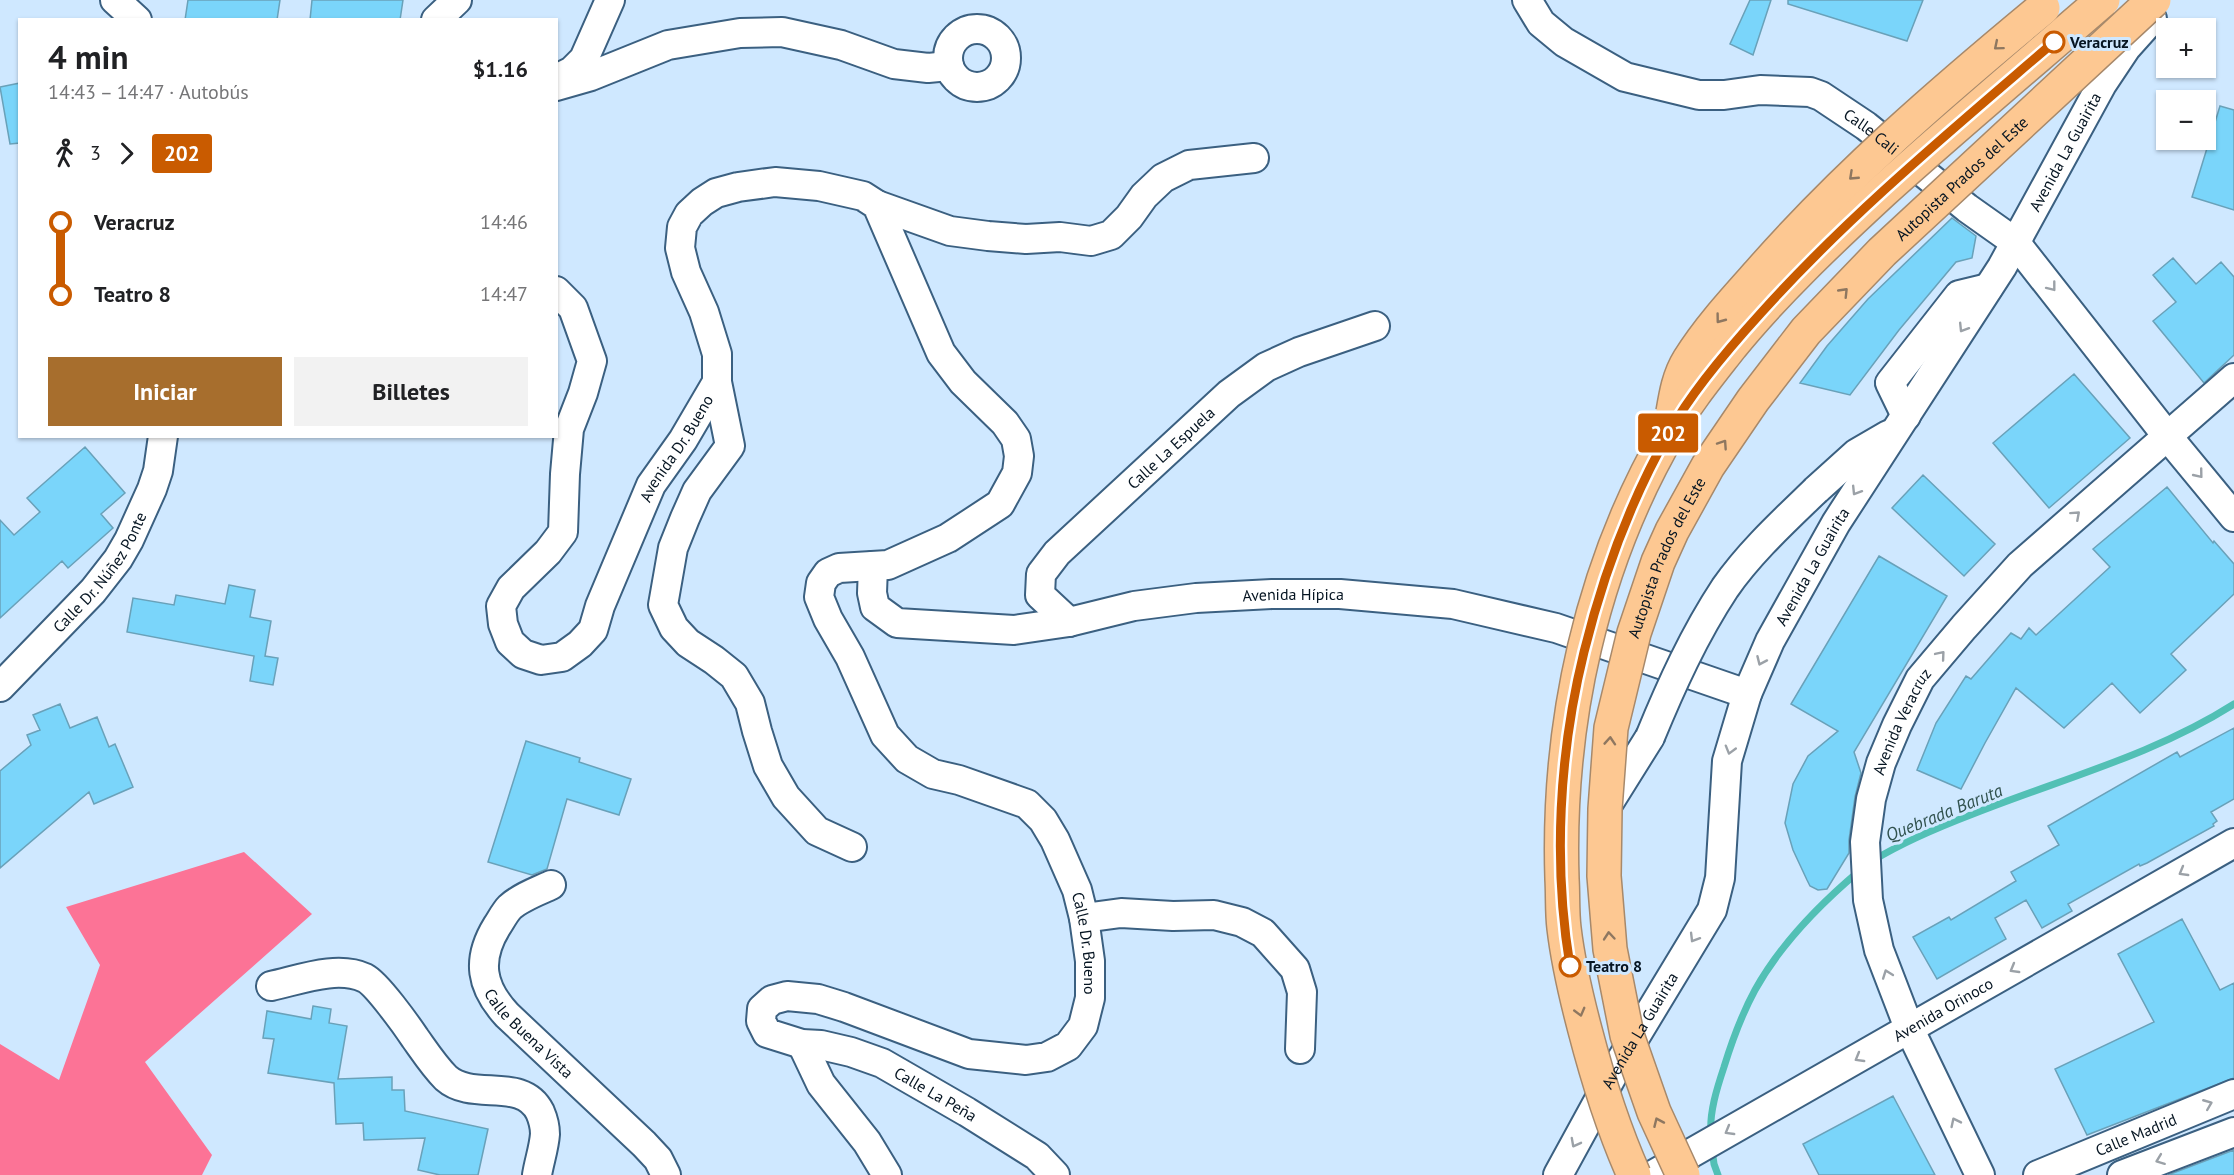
<!DOCTYPE html>
<html lang="es">
<meta charset="utf-8">
<style>
body{margin:0;font-family:"PT Sans",sans-serif;background:#f2f2f2;color:#202124;height:100vh;display:flex;flex-direction:column;font-size:22px;white-space:nowrap}
*{box-sizing:border-box;margin:0}
p{font-size:20px;color:#757577}
.icon{flex:none;width:33px;height:33px;fill:none;stroke:currentColor;stroke-width:2;stroke-linecap:round;stroke-linejoin:round}
.map{position:relative;flex:1;overflow:hidden}
.panel{position:absolute;left:18px;top:18px;width:540px;height:420px;display:flex;flex-direction:column;background:#fff;border-radius:0px;box-shadow:0 2px 4px #0004}
.panel>*{flex:none}
.badge{padding:0 12px;border-radius:4px;font-size:21px;line-height:39px}
.fabs{position:absolute;left:2156px;top:18px;display:grid;gap:12px}
.fabs a{display:grid;place-items:center;width:60px;height:60px;border-radius:0px;background:#fff;box-shadow:0 2px 4px #0004;font-size:30px}
.map>.badge{position:absolute;translate:-50% -50%;box-shadow:0 0 0 3px #fff}
.legs{display:flex;align-items:center;gap:9px;height:66px;padding:0 30px;font-size:20px}
.legs p{margin-inline-start:auto}
.overview{display:flex;align-items:center;justify-content:space-between;height:102px;padding:0 30px}
h1{font-size:33px;font-weight:700;line-height:45px}
.action{display:flex;gap:12px;margin-top:auto;padding:12px 30px}
.action a{flex:1;height:69px;border-radius:0px;background:#a76e2d;color:#fff;font-size:24px;font-weight:700;line-height:69px;text-align:center}
.action a+a{background:#f2f2f2;color:#202124}
ul{padding:0 30px;list-style:none}
li{display:flex;align-items:center;gap:21px;height:72px;font-size:22px}
li i{display:grid;place-items:center;width:9px;height:100%;margin:0 8px;background:currentColor}
li i::after{content:'';width:15px;height:15px;margin:-8px;border:4px solid;border-radius:50%;background:#fff}
li p{margin-inline-start:auto}
li:first-child i{background:linear-gradient(#0000 50%,currentColor 0)}
li:last-child i{background:linear-gradient(currentColor 50%,#0000 0)}
.map>svg:first-child{display:block}
</style>
<div class="map">
<svg width="2234" height="1175" viewBox="0 0 2234 1175">
<rect width="100%" height="100%" fill="#cfe8ff"/>
<path fill="#fc7396" d="M244,852L312,914L145,1062L212,1155L202,1175H0V1044L59,1080L100,965L66,907Z"/>
<g fill="none" stroke-linecap="round" stroke-linejoin="round">
<path stroke="#52c0b5" stroke-width="7" d="M1874,860C1905,841 1939,827 1973,814C2061,779 2154,755 2234,704
M1711,1135C1709,1113 1717,1088 1724,1067C1732,1041 1742,1014 1755,990C1780,945 1819,905 1858,872
M1712,1149L1714,1164L1718,1175"/>
</g>
<path fill="#7ad5fa" stroke="#69a1b9" stroke-width="1.5" d="M188,0H280L277,20H185Z
M312,0H403L400,20H310Z
M1750,0H1771L1753,55L1730,44Z
M1788,0H1923L1907,41L1788,4Z
M20,83V143L10,144L0,87Z
M2220,106L2234,110V210L2192,197Z
M1952,218L1976,236L1972,258L1956,262L1899,330L1850,395L1800,383L1827,346L1868,299Z
M2173,258L2196,284L2221,262L2234,277V355L2204,383L2153,321L2176,302L2153,275Z
M2074,374L2130,438L2049,508L1993,443Z
M85,447L125,493L101,514L113,528L68,568L62,561L0,618V520L14,535L40,512L27,498Z
M1923,475L1995,544L1964,576L1892,508Z
M2167,487L2213,543L2214,541L2234,564V594L2171,654L2186,670L2140,713L2112,683L2064,728L2016,688L1985,743L1961,789L1917,770L1936,723L1966,676L1971,679L2011,633L2021,639L2029,628L2036,635L2110,567L2093,549Z
M1879,556L1947,596L1854,752L1861,773L1855,797L1849,840V853L1827,889L1818,890L1810,886L1807,880L1793,850L1785,823L1793,784L1808,756L1838,731L1791,704Z
M229,585L255,590L250,617L271,621L265,656L278,658L273,685L250,681L254,656L127,632L133,598L174,605L176,595L225,604Z
M60,704L70,728L97,717L109,747L115,744L133,787L94,804L89,792L0,868V771L31,745L27,735L40,730L33,715Z
M2234,728V799L2211,812L2217,821L2213,824L2214,826L2147,863L2140,866L2139,864L2068,904L2072,911L2042,928L2026,900L1995,918L2006,939L1937,979L1913,937L1949,917L1951,920L2016,881L2011,872L2059,845L2048,826L2177,752L2180,757Z
M526,741L580,758L579,762L631,779L619,815L567,799L547,869L532,875L488,862Z
M2182,919L2220,990L2234,983V1078L2087,1135L2055,1069L2154,1022L2118,954Z
M313,1006L331,1009L329,1023L347,1026L338,1079L392,1077V1090H404L405,1111L488,1129L478,1175H440L418,1170L425,1138L364,1140L363,1123L336,1124L334,1083L268,1073L274,1039L263,1038L267,1011L311,1019Z
M1893,1096L1935,1175H1819L1803,1144Z
M2234,1150V1175H2168Z"/>
<g fill="none" stroke-linecap="round" stroke-linejoin="round">
<g stroke="#3b6081" stroke-width="32">
<g id="minor">
<path d="M115,0L137,20"/>
<path id="s1" d="M1527,0L1541,23L1564,42L1625,77L1699,95H1724L1760,90L1810,92L1821,96L1866,126L1967,208L2015,242L2168,437L2234,517"/>
<path d="M436,20L457,0"/>
<circle cx="977" cy="58" r="29"/>
<path d="M556,79L572,71L584,59L610,0"/>
<path d="M556,86L591,76L668,45L740,33L782,32L841,45L894,64L928,68L949,66"/>
<path d="M877,205L950,231L988,236L1026,239L1060,237L1091,241L1111,235L1129,217L1144,196L1163,178L1189,165L1254,158"/>
<path id="s2" d="M556,291L573,308L592,361L583,393L569,429L565,474L563,532L548,552L511,588L501,606L503,624L510,642L523,654L541,660L562,657L580,644L593,630L600,606L651,485L683,440L717,382V354L704,312L686,272L680,248L682,227L689,214L702,202L716,193L738,187L775,182L819,186L863,196L877,205L941,353L963,382L1005,423L1016,439L1019,456L1017,473L1000,504L948,538L888,565L839,568L828,573L821,583L819,597L828,619L850,657L885,735L907,759L933,774L959,780L1027,804L1043,820L1055,840L1077,890L1084,918L1090,961V998L1083,1026L1068,1046L1047,1057L1026,1060L969,1054L844,1007L818,999L787,996L772,1000L762,1009L761,1021L767,1033L802,1044L821,1045L851,1052L882,1063L967,1112L1037,1156L1055,1175"/>
<path d="M717,382L730,446L697,491L685,518L673,548L663,605L674,628L688,643L714,660L734,676L750,703L757,731L768,766L786,797L817,831L852,847"/>
<path d="M1906,416L1890,383L1959,295L1988,288"/>
<path d="M1816,490L1857,453L1888,435"/>
<path id="s3" d="M873,566L872,593L875,607L897,623L1014,630L1069,622L1134,606L1196,598L1272,594H1340L1453,604L1556,628L1747,694"/>
<path id="s4" d="M1069,622L1040,595L1041,574L1057,553L1229,394L1266,367L1299,352L1375,326"/>
<path id="s5" d="M0,687L93,591L118,559L129,540L152,489L158,471L163,436"/>
<path d="M1605,809L1650,737"/>
<path id="s6" d="M551,885C538,891 521,897 510,907C505,912 501,920 497,926C476,960 481,987 507,1015L644,1144L658,1159L666,1175"/>
<path d="M1084,918L1121,913L1173,916L1214,915L1242,922L1263,933L1295,969L1302,992L1300,1049"/>
<path d="M271,986C299,980 337,965 365,978C377,984 407,1026 415,1038C425,1052 434,1066 446,1078C473,1102 522,1076 540,1112C543,1119 545,1127 545,1134C544,1148 539,1162 537,1175"/>
<path d="M802,1044L821,1084L867,1142L887,1175"/>
<path id="s7" d="M1558,1175L1617,1067L1712,910L1720,878L1727,761L1747,694L1770,641L1836,523L2002,267L2102,84L2126,48L2152,19"/>
<path id="s8" d="M1653,1175L2234,843"/>
<path id="s9" d="M1980,1175L1909,1028L1879,950L1868,900L1865,842L1871,799L1881,763L1897,725L1920,679L1964,627L2020,565L2234,378"/>
<path id="s10" d="M2038,1175L2234,1094"/>
<path d="M2122,1175L2234,1132"/>
</g>
</g>
<use href="#minor" stroke="#fff" stroke-width="28"/>
<g stroke="#3b6081" stroke-width="32" stroke-linecap="butt">
<path id="minor-bridge" d="M1650,737C1671,686 1694,635 1725,588C1750,552 1784,521 1816,490"/>
</g>
<g stroke="#a7896b" stroke-width="36" stroke-linecap="butt">
<g id="highway-bridge">
<path d="M1673,412C1676,394 1679,376 1689,360C1709,328 1735,300 1760,272C1845,175 1944,90 2043,8"/>
<path d="M1634,1175C1613,1128 1598,1080 1585,1030C1576,996 1568,962 1564,928C1562,912 1563,895 1562,879C1557,724 1591,566 1670,431C1686,402 1710,373 1731,346C1776,291 1829,241 1882,192C1954,127 2029,64 2103,0"/>
<path id="s11" d="M1683,1175L1654,1112L1627,1035L1610,949L1604,876L1605,809L1611,728L1634,633L1658,562L1672,531L1708,466L1753,400L1806,331L1882,252L2154,0"/>
</g>
</g>
<use href="#minor-bridge" stroke="#fff" stroke-width="28"/>
<use href="#highway-bridge" stroke="#fdc892" stroke-width="33"/>
</g>
<defs><path id="oneway-chevron" d="M-2-3.5L2.5 0L-2 3.5" fill="none" stroke-width="1.6" stroke-linecap="round" stroke-linejoin="round" transform="scale(1.5)"/></defs>
<g stroke="#8e7760">
<use href="#oneway-chevron" transform="translate(1998 46) rotate(140)"/>
<use href="#oneway-chevron" transform="translate(1853 176) rotate(137)"/>
<use href="#oneway-chevron" transform="translate(1844 292) rotate(-46)"/>
<use href="#oneway-chevron" transform="translate(1720 319) rotate(127)"/>
<use href="#oneway-chevron" transform="translate(1723 444) rotate(-56)"/>
<use href="#oneway-chevron" transform="translate(1610 741) rotate(-86)"/>
<use href="#oneway-chevron" transform="translate(1609 936) rotate(-95)"/>
<use href="#oneway-chevron" transform="translate(1580 1012) rotate(75)"/>
<use href="#oneway-chevron" transform="translate(1658 1122) rotate(-114)"/>
</g>
<g stroke="#9ba1a7">
<use href="#oneway-chevron" transform="translate(2052 287) rotate(52)"/>
<use href="#oneway-chevron" transform="translate(1963 328) rotate(122)"/>
<use href="#oneway-chevron" transform="translate(2199 474) rotate(51)"/>
<use href="#oneway-chevron" transform="translate(1856 491) rotate(122)"/>
<use href="#oneway-chevron" transform="translate(2076 515) rotate(-42)"/>
<use href="#oneway-chevron" transform="translate(1941 655) rotate(-50)"/>
<use href="#oneway-chevron" transform="translate(1761 661) rotate(114)"/>
<use href="#oneway-chevron" transform="translate(1730 750) rotate(106)"/>
<use href="#oneway-chevron" transform="translate(2183 872) rotate(150)"/>
<use href="#oneway-chevron" transform="translate(1694 938) rotate(121)"/>
<use href="#oneway-chevron" transform="translate(2014 969) rotate(150)"/>
<use href="#oneway-chevron" transform="translate(1887 974) rotate(-110)"/>
<use href="#oneway-chevron" transform="translate(1859 1058) rotate(150)"/>
<use href="#oneway-chevron" transform="translate(2208 1104) rotate(-22)"/>
<use href="#oneway-chevron" transform="translate(1955 1122) rotate(-116)"/>
<use href="#oneway-chevron" transform="translate(1729 1131) rotate(150)"/>
<use href="#oneway-chevron" transform="translate(1575 1143) rotate(118)"/>
<use href="#oneway-chevron" transform="translate(2160 1160) rotate(159)"/>
</g>
<g fill="none" stroke-linecap="round" stroke-linejoin="round">
<g stroke="#fff" stroke-width="14">
<path id="line-1" d="M1570,966C1553,863 1559,753 1584,652C1603,575 1630,501 1670,431C1692,391 1730,347 1761,313C1850,214 1953,129 2054,42"/>
</g>
<use href="#line-1" stroke="#c95b00" stroke-width="9"/>
</g>
<g fill="#fff" stroke="#c95b00" stroke-width="3">
<circle cx="2054" cy="42" r="10"/>
<circle cx="1570" cy="966" r="10"/>
</g>
<g text-anchor="middle" stroke-width="6" stroke-linejoin="round" paint-order="stroke">
<g font-size="16" font-weight="bold" fill="#061522" stroke="#cfe8ff" text-anchor="start">
<text x="2070" y="48">Veracruz</text>
<text x="1586" y="972">Teatro 8</text>
</g>
<g font-size="16" fill="#061522" stroke="#cfe8ff">
<text dy="6" stroke="none"><textPath href="#s1" startOffset="388">Calle Cali</textPath></text>
<text dy="6" stroke="none"><textPath href="#s7" startOffset="1156">Avenida La Guairita</textPath></text>
<text dy="6" stroke="none"><textPath href="#s11" startOffset="1126">Autopista Prados del Este</textPath></text>
<text dy="6" stroke="none"><textPath href="#s2" startOffset="690">Avenida Dr. Bueno</textPath></text>
<text dy="6" stroke="none"><textPath href="#s4" startOffset="242">Calle La Espuela</textPath></text>
<text dy="6" stroke="none"><textPath href="#s11" startOffset="640">Autopista Prados del Este</textPath></text>
<text dy="6" stroke="none"><textPath href="#s7" startOffset="670">Avenida La Guairita</textPath></text>
<text dy="6" stroke="none"><textPath href="#s5" startOffset="153">Calle Dr. Núñez Ponte</textPath></text>
<text dy="6" stroke="none"><textPath href="#s3" startOffset="468">Avenida Hípica</textPath></text>
<text dy="6" stroke="none"><textPath href="#s9" startOffset="483">Avenida Veracruz</textPath></text>
<text dy="6" stroke="none"><textPath href="#s2" startOffset="2175">Calle Dr. Bueno</textPath></text>
<text dy="6" stroke="none"><textPath href="#s8" startOffset="334">Avenida Orinoco</textPath></text>
<text dy="6" stroke="none"><textPath href="#s7" startOffset="166">Avenida La Guairita</textPath></text>
<text dy="6" stroke="none"><textPath href="#s6" startOffset="196">Calle Buena Vista</textPath></text>
<text dy="6" stroke="none"><textPath href="#s2" startOffset="2814">Calle La Peña</textPath></text>
<text dy="6" stroke="none"><textPath href="#s10" startOffset="106">Calle Madrid</textPath></text>
</g>
<g font-size="18" font-style="italic" fill="#31524e" stroke="#cfe8ff">
<text transform="translate(1944 813) rotate(-22)" y="6">Quebrada Baruta</text>
</g>
</g>
</svg>
<div class="fabs">
<a>+</a>
<a>−</a>
</div>
<b class="badge" style="left:1668px;top:433px;background:#c95b00;color:#fff">202</b>
<section class="panel">
<div class="overview"><div><h1>4 min</h1><p>14:43 – 14:47 · Autobús</p></div><b>$1.16</b></div>
<div class="legs"><svg class="icon" aria-label="walk" viewBox="0 0 24 24"><circle cx="13" cy="4" r="2"/><path d="M13 8l-2 6 4 7M11 14l-3 7M7 12l3-4h3l4 4"/></svg>3<svg class="icon" aria-label="forward" viewBox="0 0 24 24"><path d="M9 5l7 7-7 7"/></svg><b class="badge" style="background:#c95b00;color:#fff">202</b></div>
<ul>
<li><i style="color:#c95b00"></i><b>Veracruz</b><p>14:46</p></li>
<li><i style="color:#c95b00"></i><b>Teatro 8</b><p>14:47</p></li>
</ul>
<div class="action"><a>Iniciar</a><a>Billetes</a></div>
</section>
</div>
